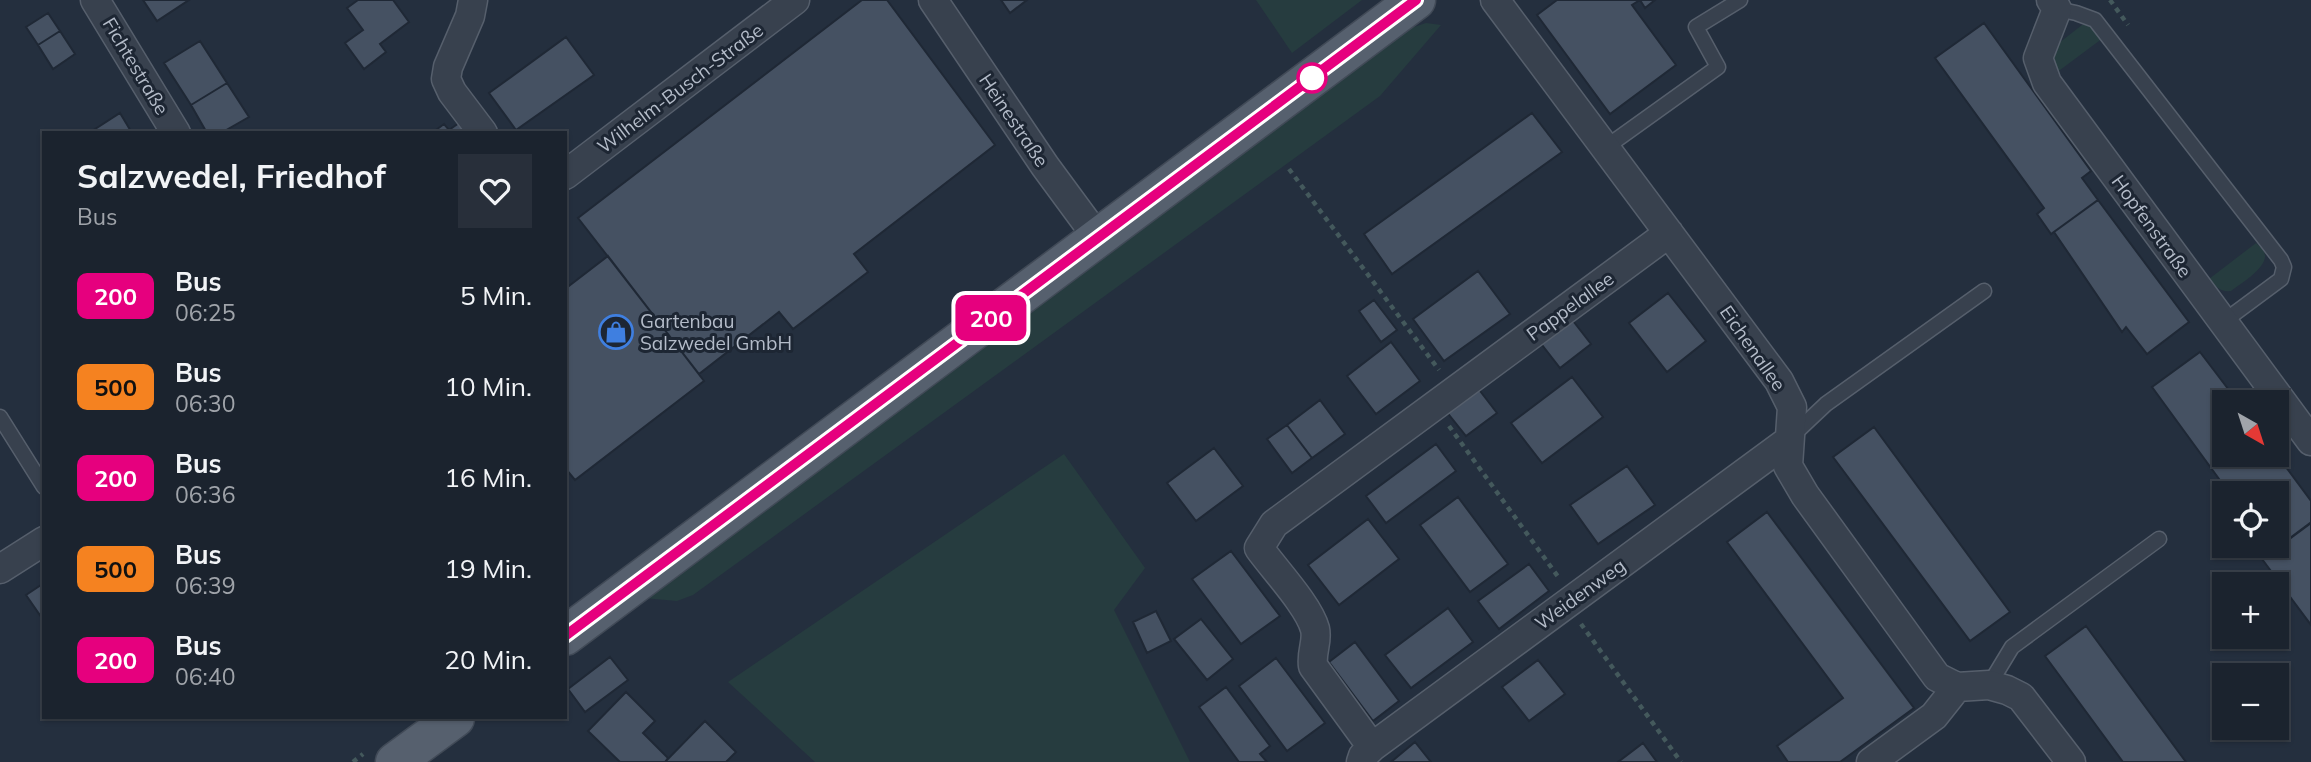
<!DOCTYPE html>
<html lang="de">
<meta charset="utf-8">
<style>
body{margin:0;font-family:Mulish,sans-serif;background:#282f3a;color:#f1f3f6;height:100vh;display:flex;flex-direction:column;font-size:26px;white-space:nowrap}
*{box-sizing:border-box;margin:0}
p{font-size:23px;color:#a0a4aa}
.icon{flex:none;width:38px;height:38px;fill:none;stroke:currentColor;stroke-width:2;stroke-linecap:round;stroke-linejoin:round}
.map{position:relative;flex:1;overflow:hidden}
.drawer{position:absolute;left:42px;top:131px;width:525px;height:588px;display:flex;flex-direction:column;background:#1b232e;border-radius:0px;box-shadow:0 2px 5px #0004,0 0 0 2px #39404a}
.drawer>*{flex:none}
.badge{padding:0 14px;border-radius:10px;font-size:24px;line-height:46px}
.needle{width:46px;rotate:141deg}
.tools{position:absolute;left:2212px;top:390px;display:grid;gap:14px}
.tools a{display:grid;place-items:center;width:77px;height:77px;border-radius:0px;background:#1b232e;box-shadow:0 2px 5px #0004,0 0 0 2px #39404a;font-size:35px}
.map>.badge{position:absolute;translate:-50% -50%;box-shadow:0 0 0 4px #fff}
.round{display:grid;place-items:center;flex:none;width:74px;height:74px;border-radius:0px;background:#282f3a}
.head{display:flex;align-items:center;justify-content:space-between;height:119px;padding:0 35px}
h1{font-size:33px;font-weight:700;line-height:52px}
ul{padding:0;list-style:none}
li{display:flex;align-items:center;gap:21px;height:91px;padding:0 35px}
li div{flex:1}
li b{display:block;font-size:26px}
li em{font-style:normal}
li .badge{min-width:77px;font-weight:700;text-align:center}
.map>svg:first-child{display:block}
</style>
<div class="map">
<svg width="2311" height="762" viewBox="0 0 2311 762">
<rect width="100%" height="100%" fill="#242f3e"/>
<path fill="#263c3f" d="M1256,0H1362L1292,53Z
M1426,23L1441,25L1380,96L693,595L677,601L643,598L1393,34Z
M2088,24L2092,26L2103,38L2056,73L2050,50L2082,25Z
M2256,243C2259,246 2263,249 2264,252C2271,266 2240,284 2231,291C2220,292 2216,287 2209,279Z
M1064,454L1145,568L1114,610L1190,762H815L728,682Z"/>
<path fill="#455162" stroke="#1f2835" stroke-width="2" d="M143,0H189L157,21Z
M358,0H393L409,22L380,44L386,52L364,69L345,43L363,30L347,8Z
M862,0H887L995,145L854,254L868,272L793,329L779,312L699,374L578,218Z
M1001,0H1027L1010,13Z
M1557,0H1655L1645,8L1640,0L1632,5L1676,65L1610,114L1537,15Z
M48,13L60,31L38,45L26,27Z
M1984,23L2091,171L2082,178L2098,200L2051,234L2037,214L2044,208L1935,58Z
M60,31L75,54L53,69L38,45Z
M566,37L594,75L516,130L489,93Z
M200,41L227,83L191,105L164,63Z
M227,83L249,117L221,133H207L191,105Z
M120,113L132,133H89Z
M1532,113L1562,152L1392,274L1364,234Z
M459,123L467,133H432L444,124L449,130Z
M2098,200L2189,322L2147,354L2126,327L2122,332L2054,232Z
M608,256L704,381L575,480L565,468V289Z
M1478,271L1510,314L1444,361L1413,319Z
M1668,293L1706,341L1667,372L1629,323Z
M1374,300L1397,330L1381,342L1359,311Z
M1570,317L1591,344L1560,368L1539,341Z
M1391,342L1420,381L1376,414L1347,376Z
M2200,352L2238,402H2224V455H2277L2311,501V523L2273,551L2269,546H2277V494H2230L2152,387Z
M1572,377L1603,417L1542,463L1511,423Z
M1477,387L1497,413L1466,436L1446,411Z
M1320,400L1345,434L1312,458L1287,425Z
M1287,425L1312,458L1292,473L1267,439Z
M1874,427L2010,612L1970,641L1833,457Z
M1436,444L1456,471L1386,523L1366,496Z
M1214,448L1243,486L1196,521L1167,483Z
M1627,466L1655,505L1598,544L1570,505Z
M1458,497L1508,564L1470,592L1420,525Z
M1767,512L1914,708L1840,762H1788L1777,746L1843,698L1727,542Z
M1368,519L1399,559L1339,605L1308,565Z
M2310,523L2311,524V625L2262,559Z
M1231,551L1280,616L1241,644L1192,579Z
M1529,564L1549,591L1499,629L1478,601Z
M44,583V621L26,595Z
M1448,608L1473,642L1411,688L1385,655Z
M1156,611L1171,641L1147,653L1133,622Z
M1201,619L1233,659L1207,680L1174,639Z
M2086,626L2186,762H2123L2045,656Z
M1355,642L1399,701L1373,721L1329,662Z
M610,657L628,680L585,712L568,689Z
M1276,658L1325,723L1287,751L1239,686Z
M1538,660L1565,694L1529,721L1502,687Z
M1226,687L1270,746L1260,754L1267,762H1239L1199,707Z
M626,692L655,721L643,733L668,758L665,762H620L588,731Z
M705,721L736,752L726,762H665Z
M1415,742L1431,762H1391Z
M1643,743L1657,762H1618Z"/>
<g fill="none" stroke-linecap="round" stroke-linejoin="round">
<g stroke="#565f6c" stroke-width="17">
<path id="service" d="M2057,9L2076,13L2095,20L2281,260L2284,267L2281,279L2223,322
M1605,148L1718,67L1696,27L1740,0
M0,417L44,487
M1791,437L1826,404L1984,291
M1989,685L2012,647L2159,539"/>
</g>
<g stroke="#565f6c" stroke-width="31">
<path id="minor" d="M95,0L176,133
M473,0L470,16L448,67L446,79L452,92L483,133
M933,0L1045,166L1098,238
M1495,0L1779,381L1792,407L1788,466L1805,495L1937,677L1957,687L1989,685L2007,690L2021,697L2071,762
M2051,0L2057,9L2038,58L2047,83L2311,441
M565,175L795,0
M0,569L44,541
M1372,747L1788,441
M1361,762L1363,756L1372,747L1313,666C1311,651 1318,642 1315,629C1309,606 1274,569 1259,548L1274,524L1669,233
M1871,762L1934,716L1957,687"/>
</g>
<g stroke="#414a57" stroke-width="41">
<path id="primary" d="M565,636L1416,0
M395,762L455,718"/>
</g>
<path stroke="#44595c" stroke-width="4.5" stroke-dasharray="5 5" stroke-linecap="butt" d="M2110,0L2128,25
M1289,169L1439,370
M1449,426L1559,578
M1581,624L1681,762
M353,762L363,754"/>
<use href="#service" stroke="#38414e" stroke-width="14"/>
<use href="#minor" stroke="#38414e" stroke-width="28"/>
<use href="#primary" stroke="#56606e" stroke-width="38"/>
</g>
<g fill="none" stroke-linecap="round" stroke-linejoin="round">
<g stroke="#fff" stroke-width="16">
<path id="line" d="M565,636L1416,0"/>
</g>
<use href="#line" stroke="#e6007e" stroke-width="10"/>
</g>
<defs>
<g id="shop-ring" transform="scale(1.75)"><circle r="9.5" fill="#1d2633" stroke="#3f7fe0" stroke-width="1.5"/><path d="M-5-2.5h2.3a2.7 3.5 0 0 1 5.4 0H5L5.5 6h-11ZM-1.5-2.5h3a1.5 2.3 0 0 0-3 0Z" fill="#3f7fe0"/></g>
</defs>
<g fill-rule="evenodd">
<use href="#shop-ring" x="616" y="332"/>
</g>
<circle fill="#fff" stroke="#e6007e" stroke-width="3.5" cx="1312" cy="78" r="14"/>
<g text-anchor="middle" stroke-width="6" stroke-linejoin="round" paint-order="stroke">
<g font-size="19" fill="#b4bcc9" stroke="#1d2633">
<text transform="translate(136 66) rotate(59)" y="7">Fichtestraße</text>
<text transform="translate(680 88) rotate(-37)" y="7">Wilhelm-Busch-Straße</text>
<text transform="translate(1014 120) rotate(56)" y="7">Heinestraße</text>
<text transform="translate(2152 226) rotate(54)" y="7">Hopfenstraße</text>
<text transform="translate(1570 306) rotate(-36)" y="7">Pappelallee</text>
<text transform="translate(1753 348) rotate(55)" y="7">Eichenallee</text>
<text transform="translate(1580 594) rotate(-36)" y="7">Weidenweg</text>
</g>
<g font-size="19" fill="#b4bcc9" stroke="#1d2633" text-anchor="start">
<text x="640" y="328">Gartenbau<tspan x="640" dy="22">Salzwedel GmbH</tspan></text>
</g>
</g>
</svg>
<div class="tools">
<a><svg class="needle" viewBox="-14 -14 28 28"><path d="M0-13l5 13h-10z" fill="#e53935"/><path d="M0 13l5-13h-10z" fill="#a0a4aa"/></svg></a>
<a><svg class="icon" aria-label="locate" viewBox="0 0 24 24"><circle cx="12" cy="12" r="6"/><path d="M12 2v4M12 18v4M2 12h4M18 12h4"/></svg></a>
<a>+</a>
<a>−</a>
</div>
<b class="badge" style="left:991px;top:318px;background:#e6007e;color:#fff">200</b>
<section class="drawer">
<div class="head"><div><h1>Salzwedel, Friedhof</h1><p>Bus</p></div><a class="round"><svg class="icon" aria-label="heart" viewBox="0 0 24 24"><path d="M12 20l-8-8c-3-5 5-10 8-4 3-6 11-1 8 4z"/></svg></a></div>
<ul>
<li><span class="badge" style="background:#e6007e;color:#fff">200</span><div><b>Bus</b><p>06:25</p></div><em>5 Min.</em></li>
<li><span class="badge" style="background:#f58220;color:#111">500</span><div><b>Bus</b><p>06:30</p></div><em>10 Min.</em></li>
<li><span class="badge" style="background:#e6007e;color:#fff">200</span><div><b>Bus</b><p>06:36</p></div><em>16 Min.</em></li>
<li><span class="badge" style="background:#f58220;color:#111">500</span><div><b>Bus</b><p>06:39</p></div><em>19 Min.</em></li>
<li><span class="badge" style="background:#e6007e;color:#fff">200</span><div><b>Bus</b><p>06:40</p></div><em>20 Min.</em></li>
</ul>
</section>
</div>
